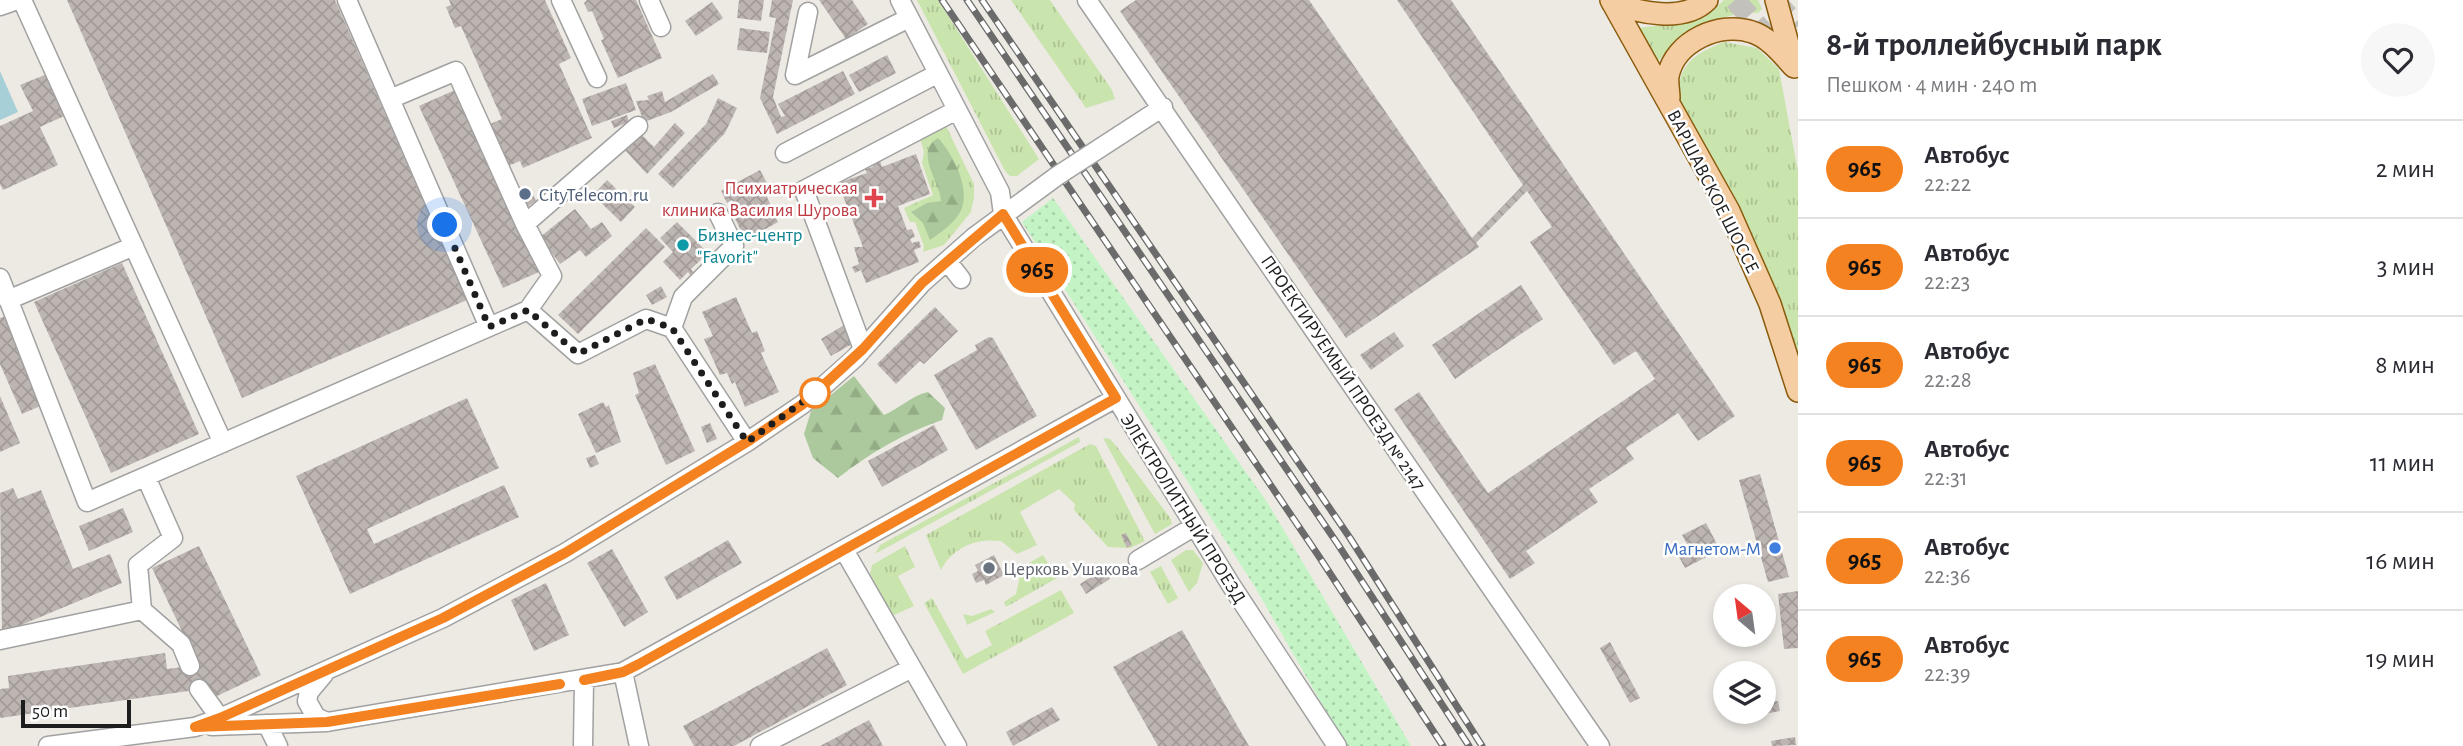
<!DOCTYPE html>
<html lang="ru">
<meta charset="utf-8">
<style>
body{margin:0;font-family:"Alegreya Sans",sans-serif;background:#f7f7f7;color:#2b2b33;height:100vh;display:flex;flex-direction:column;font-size:26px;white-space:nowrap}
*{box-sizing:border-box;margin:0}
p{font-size:23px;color:#7c7c81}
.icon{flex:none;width:38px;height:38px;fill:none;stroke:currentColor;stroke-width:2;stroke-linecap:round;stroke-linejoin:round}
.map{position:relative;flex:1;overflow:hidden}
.side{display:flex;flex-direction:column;background:#fff;width:665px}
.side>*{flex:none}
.badge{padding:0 14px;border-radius:23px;font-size:24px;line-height:46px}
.needle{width:46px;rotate:331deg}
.fabs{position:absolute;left:1713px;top:584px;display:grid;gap:14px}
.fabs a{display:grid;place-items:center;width:63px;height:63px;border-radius:50%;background:#fff;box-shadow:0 4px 10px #0003;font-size:35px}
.scale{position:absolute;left:21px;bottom:18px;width:110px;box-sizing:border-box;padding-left:7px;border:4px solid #1d1d1d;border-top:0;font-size:19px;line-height:24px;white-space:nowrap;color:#1d1d1d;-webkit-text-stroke:5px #fff;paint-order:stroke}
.you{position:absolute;width:35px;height:35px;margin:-18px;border:5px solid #fff;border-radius:50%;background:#1a73e8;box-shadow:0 0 0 10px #1a73e833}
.map>.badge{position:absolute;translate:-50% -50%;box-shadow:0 0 0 4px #fff}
.round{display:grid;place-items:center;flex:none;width:74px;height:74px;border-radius:37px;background:#f7f7f7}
.head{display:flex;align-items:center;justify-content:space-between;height:119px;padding:0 28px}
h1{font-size:33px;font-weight:600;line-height:52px}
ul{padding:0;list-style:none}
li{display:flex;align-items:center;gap:21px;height:98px;padding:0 28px;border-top:2px solid #e1e1e2}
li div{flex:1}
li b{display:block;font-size:26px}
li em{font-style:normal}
li .badge{min-width:77px;font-weight:700;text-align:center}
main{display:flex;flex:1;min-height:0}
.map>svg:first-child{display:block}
</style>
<main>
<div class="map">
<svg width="1798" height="746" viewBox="0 0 1798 746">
<defs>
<pattern id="grass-tufts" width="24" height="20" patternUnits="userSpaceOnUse" patternTransform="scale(1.75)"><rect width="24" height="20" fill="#cae4ad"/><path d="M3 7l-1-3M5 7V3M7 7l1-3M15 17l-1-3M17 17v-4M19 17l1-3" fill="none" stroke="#adc394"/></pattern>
<pattern id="forest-firs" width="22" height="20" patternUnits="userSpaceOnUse" patternTransform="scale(1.75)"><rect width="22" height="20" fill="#abc99c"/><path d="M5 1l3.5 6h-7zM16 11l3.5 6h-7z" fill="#93ac86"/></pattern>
<pattern id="park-dots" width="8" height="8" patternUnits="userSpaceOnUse" patternTransform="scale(1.75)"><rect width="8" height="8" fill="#c4f4c5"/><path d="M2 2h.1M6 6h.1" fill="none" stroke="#a8d1a9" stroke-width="1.8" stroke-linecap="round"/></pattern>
<pattern id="building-cross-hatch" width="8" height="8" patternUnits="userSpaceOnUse" patternTransform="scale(1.75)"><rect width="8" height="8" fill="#bdb5b1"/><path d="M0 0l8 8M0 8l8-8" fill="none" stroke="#a29b98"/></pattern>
</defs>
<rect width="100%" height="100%" fill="#edeae4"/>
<path fill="url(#grass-tufts)" d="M917,0H938L1039,159L1017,176H1010L1005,171Z
M1011,0H1050L1112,90L1115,99L1086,108Z
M1724,0H1758L1762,9L1758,13C1721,10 1684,36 1658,61L1654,60L1638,28C1672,23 1698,26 1724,0Z
M1724,42L1757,48L1779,69L1798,172V369L1678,103C1677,66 1691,55 1724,42Z
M945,124L974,184V197L971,212L944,245L923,252L924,246L915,222H910L904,208L933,195L922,163L924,152L920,138Z
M1079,437L1080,442L875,554L880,545Z
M1103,438L1110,439L1117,447L1171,519L1172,524L1155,534Z
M1090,444L1096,446L1145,541L1130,548L1108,547L1074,510L1075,504L1059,489L1020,512L1037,545L1017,554L1001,541C976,538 953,547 941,570L926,535Z
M905,546L915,567L898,576L914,606L892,616L870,574L872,565Z
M1186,550H1193L1203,563L1197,583L1189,592L1171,560Z
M1043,555L1057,578L1006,607L1004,602L1016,594L1022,567Z
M1161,566L1178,598L1168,604L1150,572Z
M1061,590L1074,613L963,674L924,603L932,598L966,659L992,645L985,631Z
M991,609L995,612L967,625L963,614L972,616Z"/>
<path fill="url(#forest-firs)" d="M938,138C954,155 973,193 959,214C953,224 939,234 930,240L923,223L911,212L927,203L941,201C941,183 913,152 938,138Z
M854,376L884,415C900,408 911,396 928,392L945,408L942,420C904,433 870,453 838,478L813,458L804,434L811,411Z"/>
<path fill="url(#park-dots)" d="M1053,198L1269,505L1411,746H1346L1255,587L1022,222Z"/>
<path fill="#a7cfd8" d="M0,71L18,112L0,120Z"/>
<path fill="url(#building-cross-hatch)" d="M67,0H335L467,300L242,398Z
M449,0H545L571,58L559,64L592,138L523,168L520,161L508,166L490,124L502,119L461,26L455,28L446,7L451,5Z
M587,0H636L662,58L618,78L601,40L604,39L592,11L588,12L584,3Z
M739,0H764L761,21L737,18Z
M772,0H793L773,97L781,117L785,116L778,104L843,71L855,94L777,134L760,98L776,18L769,17Z
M819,0H852L868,24L846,39Z
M1136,0H1309L1472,238L1523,185L1397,0H1451L1735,416L1698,441L1678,413L1626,448L1634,459L1589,489L1598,502L1526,551L1535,563L1510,579L1394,409L1419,392L1488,493L1655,379L1636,351L1614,365L1530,242L1552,227L1527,191L1476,243L1479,247L1346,338L1120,11Z
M712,2L723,18L696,36L685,21Z
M740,28L770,32L767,53L737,50Z
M887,55L896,73L859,92L849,75Z
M52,72L71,113L40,127L58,165L3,190L0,184V126L33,111L20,85Z
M713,74L719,84L671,112L644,122L636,101L649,100L647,96L662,91L665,102Z
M626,83L636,110L592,126L582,99Z
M455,90L539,272L503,288L419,106Z
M718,98L737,108L725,133L673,188L658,174L706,124Z
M627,115L629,122L614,128L611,121Z
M675,123L685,133L647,174L624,149L640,133L654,147Z
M916,154L930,194L898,206L907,230L912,229L915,237L910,239L912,243L919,241L921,247L914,250L919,262L866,283L861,270L855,273L852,267L859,264L854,247H863L838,183L867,173L865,169L873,167L871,164L880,161L882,167Z
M760,170L769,187L764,190L778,222L746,240L735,219L739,217L732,200L727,203L721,191Z
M607,180L635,207L621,222L593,195Z
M530,189L536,201L528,206L521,194Z
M575,209L591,229L602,222L612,236L586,257L580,250L560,264L540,237Z
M677,222L708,253L691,269L693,272L690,275L688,272L680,280L663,262L673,252L660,238Z
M646,228L665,247L578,334L558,315Z
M122,263L199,434L111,473L34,302Z
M1521,285L1543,319L1455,379L1432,345Z
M661,286L667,297L652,305L646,295Z
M736,297L752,333L757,331L765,351L761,353L779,392L745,407L735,382L732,384L727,373L720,375L704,339L713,336L702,312Z
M935,307L958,331L924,364L920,361L896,384L877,364Z
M6,316L45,404L22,414L0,364V318Z
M844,325L854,343L831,356L821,339Z
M1394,332L1404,346L1371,370L1360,355Z
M989,337L993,338L1037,416L976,450L934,375L977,350L975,345Z
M655,364L695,451L666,465L635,395L639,393L633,373Z
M0,396L20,443L0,452Z
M467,398L499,468L367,529L374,544L504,485L519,517L350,594L296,476Z
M603,402L606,407L609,405L621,442L596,453L578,414Z
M710,423L717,439L707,443L701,427Z
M934,425L948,450L882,487L868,461Z
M595,455L599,464L590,468L586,458Z
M1760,474L1789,577L1768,582L1739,480Z
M13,488L18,499L41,490L73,569L110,554L122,583L2,633L0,493Z
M123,508L133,532L89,551L79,526Z
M1706,523L1720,550L1685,568L1678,555L1690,549L1682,535Z
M1126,533L1132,545L1127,548L1121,535Z
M728,540L742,563L677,600L664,577Z
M199,546L261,675L213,698L209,688L0,718V689L9,688L8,676L165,653L167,669L198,665L152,568Z
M612,549L648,612L624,627L587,563Z
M994,555L1004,575L986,585L984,580L976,583L972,574L978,571L975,565Z
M1104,569L1110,579L1086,594L1080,584Z
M546,583L569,635L534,651L511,600Z
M1798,591V648L1784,649L1778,594Z
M1182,630L1249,746H1158L1113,667Z
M1610,642L1640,698L1630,703L1600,648Z
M827,648L847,685L734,746H694L683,726Z
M1778,701L1780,711L1758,715L1757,712H1764V703Z
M1052,707L1060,720L1013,746L1006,732Z
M869,720L883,746H820Z
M1795,737L1796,745L1772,746L1771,741Z"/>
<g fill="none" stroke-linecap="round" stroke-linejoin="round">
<path stroke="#c3c1bc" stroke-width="21" stroke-dasharray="21 10" stroke-linecap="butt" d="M1735,0L1773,43
M1774,0L1798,26"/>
<g stroke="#a1a1a1" stroke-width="21">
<path id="minor" d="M22,0L223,443
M347,0L489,327
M561,0L597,78
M649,0L661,27
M900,0L1000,192L1003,214L1231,585L1337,746
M1087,0L1600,746
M0,6L17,0
M808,12L795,75L909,18
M390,99L456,71L525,224
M1120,135L1163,107
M785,153L937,74
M947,261L961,279
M0,278L87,502L528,310L578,354L646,319L672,328L747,442
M8,300L134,246
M528,310L552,276L525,224L638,126
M672,328L683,297L734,246L718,213
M863,349L804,190L955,111
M844,550L957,746
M1138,560L1195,526
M142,610L181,644L190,666
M0,640L142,610L138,565L173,538L146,477
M623,672L639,746
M324,674L309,692L307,701L316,717L327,722
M199,689L220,718
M267,724L278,746
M212,726L327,722L623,672L1116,398
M48,746L195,727L220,718L443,618L565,553L747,442L803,404L855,358L922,283L974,237L1057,176
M583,746L584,680
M760,746L912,668"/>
</g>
<g stroke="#8a5b0c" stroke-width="24">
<path id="major" d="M1611,0L1729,211L1770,304L1798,391
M1776,0L1793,62
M1612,2C1638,13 1684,23 1707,0
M1669,98C1669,92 1667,83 1668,76C1675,41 1720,21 1752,32C1769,37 1783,55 1794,67"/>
</g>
<use href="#minor" stroke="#fff" stroke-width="18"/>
<use href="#major" stroke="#f4cda2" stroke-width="21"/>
<g stroke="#6b6b6b" stroke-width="7">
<path id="rail" d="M942,0L1318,555L1443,746
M967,0L1337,543L1469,746
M982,0L1350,538L1482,746"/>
</g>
<use href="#rail" stroke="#fff" stroke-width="4.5" stroke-dasharray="13" stroke-linecap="butt"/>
<g stroke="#a1a1a1" stroke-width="21" stroke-linecap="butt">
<path id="minor-bridge" d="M1057,176L1120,135"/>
</g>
<use href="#minor-bridge" stroke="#fff" stroke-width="18"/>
</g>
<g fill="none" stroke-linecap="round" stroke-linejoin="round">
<g stroke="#fff" stroke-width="16">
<path id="line" d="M560,684L327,722L195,727L220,718L443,618L565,553L747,442L803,404L863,349L922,283L1003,214L1116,398L639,664L623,672L584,680"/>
</g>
<use href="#line" stroke="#f58220" stroke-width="10"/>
<path stroke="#1d1d1d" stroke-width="7" stroke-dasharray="0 12.6" d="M445,225L489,327L528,310L578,354L646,319L672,328L747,442L815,393"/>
</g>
<circle fill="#5c6f8a" stroke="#fff" stroke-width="2.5" cx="525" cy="194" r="7"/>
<path fill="#e0444e" stroke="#fff" stroke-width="2.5" d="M870.5 187.5h7v7h7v7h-7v7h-7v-7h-7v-7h7z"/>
<circle fill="#0f9aa8" stroke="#fff" stroke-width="2.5" cx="683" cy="245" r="7"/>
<circle fill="#fff" stroke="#f58220" stroke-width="3.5" cx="815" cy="393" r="14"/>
<circle fill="#3f7fe0" stroke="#fff" stroke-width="2.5" cx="1775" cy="548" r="7"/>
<circle fill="#6b7280" stroke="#fff" stroke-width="2.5" cx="989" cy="568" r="7"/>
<g text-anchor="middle" stroke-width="5" stroke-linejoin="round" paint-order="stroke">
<g font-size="19" fill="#be3a42" stroke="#fff" text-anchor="end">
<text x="858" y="194">Психиатрическая<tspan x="858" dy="22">клиника Василия Шурова</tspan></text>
</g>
<g font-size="19" fill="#1d1d1d" stroke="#fff">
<text transform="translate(1714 191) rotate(63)" y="7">ВАРШАВСКОЕ ШОССЕ</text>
<text transform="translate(1344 372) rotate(56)" y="7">ПРОЕКТИРУЕМЫЙ ПРОЕЗД № 2147</text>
<text transform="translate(1184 508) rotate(58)" y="7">ЭЛЕКТРОЛИТНЫЙ ПРОЕЗД</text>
</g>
<g font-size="19" fill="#4e5e75" stroke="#fff" text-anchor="start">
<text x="539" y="201">CityTelecom.ru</text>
</g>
<g font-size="19" fill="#0d838f" stroke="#fff" text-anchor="start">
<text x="697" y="241">Бизнес-центр<tspan x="697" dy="22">"Favorit"</tspan></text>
</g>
<g font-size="19" fill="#366cbe" stroke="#fff" text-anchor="end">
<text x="1761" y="555">Магнетом-М</text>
</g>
<g font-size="19" fill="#5b616d" stroke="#fff" text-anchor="start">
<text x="1003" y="575">Церковь Ушакова</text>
</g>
</g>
</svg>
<div class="fabs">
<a><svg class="needle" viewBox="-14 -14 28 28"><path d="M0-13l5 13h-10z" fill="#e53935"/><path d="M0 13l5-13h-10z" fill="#7c7c81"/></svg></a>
<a><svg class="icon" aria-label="layers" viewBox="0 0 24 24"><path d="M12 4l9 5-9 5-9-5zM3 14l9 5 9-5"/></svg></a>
</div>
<div class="scale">50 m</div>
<div class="you" style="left:445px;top:225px"></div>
<b class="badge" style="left:1037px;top:270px;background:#f58220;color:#111">965</b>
</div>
<section class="side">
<div class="head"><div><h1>8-й троллейбусный парк</h1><p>Пешком · 4 мин · 240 m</p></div><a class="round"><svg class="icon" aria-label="heart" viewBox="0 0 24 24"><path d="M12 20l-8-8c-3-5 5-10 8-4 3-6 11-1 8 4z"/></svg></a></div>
<ul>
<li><span class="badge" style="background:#f58220;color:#111">965</span><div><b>Автобус</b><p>22:22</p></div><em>2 мин</em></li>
<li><span class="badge" style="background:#f58220;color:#111">965</span><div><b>Автобус</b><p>22:23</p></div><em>3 мин</em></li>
<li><span class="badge" style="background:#f58220;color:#111">965</span><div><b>Автобус</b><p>22:28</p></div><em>8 мин</em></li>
<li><span class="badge" style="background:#f58220;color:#111">965</span><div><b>Автобус</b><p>22:31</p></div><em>11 мин</em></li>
<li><span class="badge" style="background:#f58220;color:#111">965</span><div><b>Автобус</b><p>22:36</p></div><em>16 мин</em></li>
<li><span class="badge" style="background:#f58220;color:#111">965</span><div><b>Автобус</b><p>22:39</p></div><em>19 мин</em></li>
</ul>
</section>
</main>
